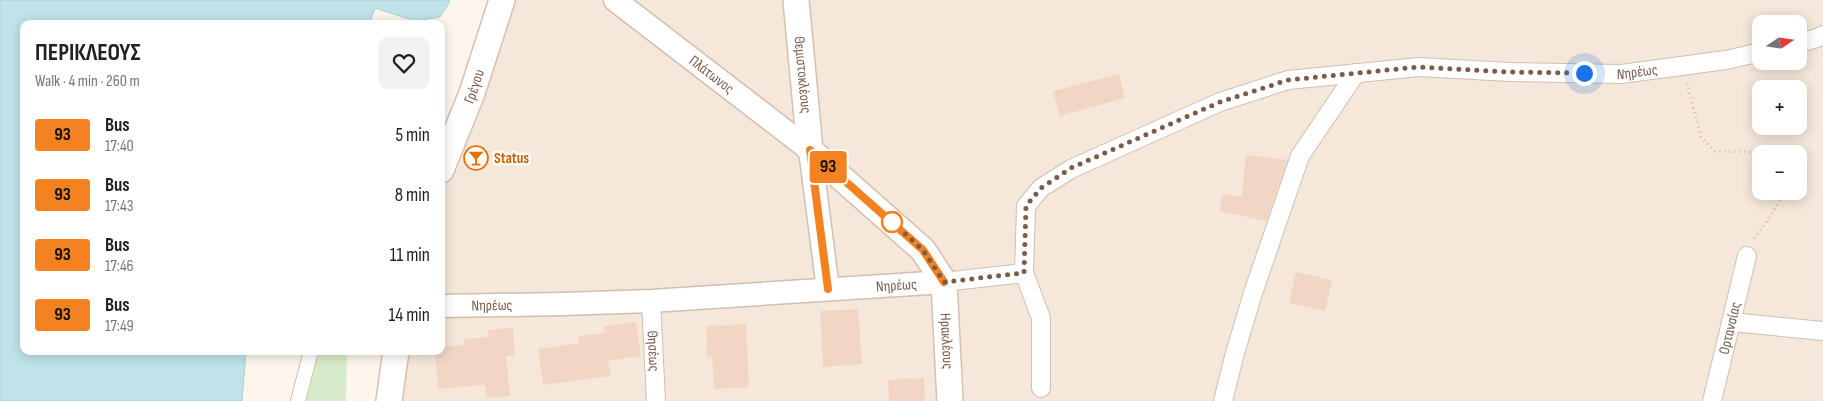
<!DOCTYPE html>
<meta charset="utf-8">
<style>
body{margin:0;font-family:"Sofia Sans Condensed",sans-serif;background:#f2f2f2;color:#202124;height:100vh;display:flex;flex-direction:column;font-size:19px;white-space:nowrap}
*{box-sizing:border-box;margin:0}
p{font-size:16px;color:#757577}
.icon{flex:none;width:28px;height:28px;fill:none;stroke:currentColor;stroke-width:2;stroke-linecap:round;stroke-linejoin:round}
.map{position:relative;flex:1;overflow:hidden}
.drawer{position:absolute;left:20px;top:20px;width:425px;height:335px;display:flex;flex-direction:column;background:#fff;border-radius:10px;box-shadow:0 2px 12px #0003}
.drawer>*{flex:none}
.badge{padding:0 10px;border-radius:4px;font-size:18px;line-height:32px}
.needle{width:32px;rotate:77deg}
.fabs{position:absolute;left:1752px;top:15px;display:grid;gap:10px}
.fabs a{display:grid;place-items:center;width:55px;height:55px;border-radius:10px;background:#fff;box-shadow:0 2px 12px #0003;font-size:25px}
.you{position:absolute;width:25px;height:25px;margin:-12px;border:4px solid #fff;border-radius:50%;background:#1a73e8;box-shadow:0 0 0 8px #1a73e833}
.map>.badge{position:absolute;translate:-50% -50%;box-shadow:0 0 0 2px #fff}
.round{display:grid;place-items:center;flex:none;width:52px;height:52px;border-radius:10px;background:#f2f2f2}
.head{display:flex;align-items:center;justify-content:space-between;height:85px;padding:0 15px}
h1{font-size:24px;font-weight:700;line-height:38px}
ul{padding:0;list-style:none}
li{display:flex;align-items:center;gap:15px;height:60px;padding:0 15px}
li div{flex:1}
li b{display:block;font-size:19px}
li em{font-style:normal}
li .badge{min-width:55px;font-weight:700;text-align:center}
.map>svg:first-child{display:block}
</style>
<div class="map">
<svg width="1823" height="401" viewBox="0 0 1823 401">
<rect width="100%" height="100%" fill="#fdf6ec"/>
<path fill="#f5e8da" fill-rule="evenodd" d="M508,0H1823V401H396L400,351H441V186ZM1761,24H1799V61H1761ZM1761,89H1799V126H1761ZM1761,154H1799V191H1761Z"/>
<path fill="#d8ecc9" d="M317,351H347L346,401H301Z"/>
<path fill="#bfe3e8" stroke="#a5d3da" d="M0,0H449V3L440,17L415,21L375,8L370,22L374,24H24V351H246L242,401H0Z"/>
<path fill="#f3d5c3" d="M1119,74L1125,98L1060,116L1053,91Z
M1246,155L1288,160L1266,221L1220,211L1222,195L1242,196Z
M1296,272L1332,280L1325,311L1289,303Z
M858,309L862,364L823,367L820,311Z
M636,322L641,356L608,361L611,376L543,385L538,349L579,343L578,336L605,333L604,326Z
M746,324L749,387L714,389L712,356L707,357L706,326Z
M513,328L515,355L506,356L510,396L487,398L485,385L438,389L435,351H441V347L464,345V339L489,337L488,330Z
M924,378L925,401H889L888,380Z"/>
<g fill="none" stroke-linecap="round" stroke-linejoin="round">
<g stroke="#d1beb0" stroke-width="16">
<path id="pedestrian" d="M298,401L311,351"/>
</g>
<g stroke="#d1beb0" stroke-width="20">
<g id="minor">
<path d="M1799,43L1817,38L1823,35"/>
<path d="M944,282L1024,273"/>
<path id="s1" d="M651,301L656,401"/>
<path d="M1731,322L1823,331"/>
<path id="s2" d="M1041,388V318L1024,273L1026,206L1041,188L1071,169L1220,102L1288,80L1419,67L1510,72L1621,74L1726,60L1761,52"/>
<path d="M1223,401L1235,353L1253,293L1300,156L1356,73"/>
<path id="s3" d="M1712,401L1747,256"/>
</g>
</g>
<g stroke="#d1beb0" stroke-width="25">
<g id="tertiary">
<path id="s4" d="M615,0L810,150L828,289"/>
<path id="s5" d="M441,306L563,304L651,301L944,282"/>
</g>
</g>
<g stroke="#d6c0b0" stroke-width="28">
<g id="secondary">
<path id="s6" d="M796,0L810,150L923,250L944,282L950,401"/>
<path id="s7" d="M441,170L472,93L502,0"/>
<path d="M389,401L396,351"/>
</g>
</g>
<path stroke="#d9b8a5" stroke-width="3" stroke-dasharray="1 4" stroke-linecap="butt" d="M1687,83L1701,137L1715,151L1751,152L1761,155
M1754,238L1768,220L1785,191"/>
<use href="#pedestrian" stroke="#fff" stroke-width="14"/>
<use href="#minor" stroke="#fff" stroke-width="18"/>
<use href="#tertiary" stroke="#fff" stroke-width="22"/>
<use href="#secondary" stroke="#fff" stroke-width="25"/>
</g>
<g fill="none" stroke-linecap="round" stroke-linejoin="round">
<g stroke="#fff" stroke-width="11">
<path id="line" d="M828,289L810,150L923,250L944,282"/>
</g>
<use href="#line" stroke="#f58220" stroke-width="8"/>
<path stroke="#7a5c4d" stroke-width="5" stroke-dasharray="0 9" d="M892,222L923,250L944,282L1024,273L1026,206L1041,188L1071,168L1220,102L1288,80L1418,67L1510,72L1584,73"/>
</g>
<defs>
<g id="bar-ring" transform="scale(1.25)"><circle r="9.5" fill="#fffaf3" stroke="#e8710a" stroke-width="1.5"/><path d="M-6-5H6L.8 .8V4.5H3.5V6h-7V4.5H-.8V.8Z" fill="#e8710a"/></g>
</defs>
<g fill-rule="evenodd">
<use href="#bar-ring" x="476" y="158"/>
</g>
<circle fill="#fff" stroke="#f58220" stroke-width="2.5" cx="892" cy="222" r="10"/>
<g text-anchor="middle" stroke-width="5" stroke-linejoin="round" paint-order="stroke">
<g font-size="15" fill="#7a5c4d" stroke="#fffaf3">
<text dy="5" stroke="none"><textPath href="#s2" startOffset="829">Νηρέως</textPath></text>
<text dy="5" stroke="none"><textPath href="#s4" startOffset="122">Πλάτωνος</textPath></text>
<text dy="5" stroke="none"><textPath href="#s6" startOffset="75">Θεμιστοκλέους</textPath></text>
<text dy="5" stroke="none"><textPath href="#s7" startOffset="90">Γρέγου</textPath></text>
<text dy="5" stroke="none"><textPath href="#s5" startOffset="456">Νηρέως</textPath></text>
<text dy="5" stroke="none"><textPath href="#s5" startOffset="51">Νηρέως</textPath></text>
<text dy="5" stroke="none"><textPath href="#s3" startOffset="75">Ορτανσίας</textPath></text>
<text dy="5" stroke="none"><textPath href="#s6" startOffset="399">Ηρακλέους</textPath></text>
<text dy="5" stroke="none"><textPath href="#s1" startOffset="50">Θησέως</textPath></text>
</g>
<g font-size="15" font-weight="bold" fill="#c56008" stroke="#fffaf3" text-anchor="start">
<text x="494" y="163">Status</text>
</g>
</g>
</svg>
<div class="fabs">
<a><svg class="needle" viewBox="-14 -14 28 28"><path d="M0-13l5 13h-10z" fill="#e53935"/><path d="M0 13l5-13h-10z" fill="#757577"/></svg></a>
<a>+</a>
<a>−</a>
</div>
<div class="you" style="left:1584px;top:73px"></div>
<b class="badge" style="left:828px;top:167px;background:#f58220;color:#111">93</b>
<section class="drawer">
<div class="head"><div><h1>ΠΕΡΙΚΛΕΟΥΣ</h1><p>Walk · 4 min · 260 m</p></div><a class="round"><svg class="icon" aria-label="heart" viewBox="0 0 24 24"><path d="M12 20l-8-8c-3-5 5-10 8-4 3-6 11-1 8 4z"/></svg></a></div>
<ul>
<li><span class="badge" style="background:#f58220;color:#111">93</span><div><b>Bus</b><p>17:40</p></div><em>5 min</em></li>
<li><span class="badge" style="background:#f58220;color:#111">93</span><div><b>Bus</b><p>17:43</p></div><em>8 min</em></li>
<li><span class="badge" style="background:#f58220;color:#111">93</span><div><b>Bus</b><p>17:46</p></div><em>11 min</em></li>
<li><span class="badge" style="background:#f58220;color:#111">93</span><div><b>Bus</b><p>17:49</p></div><em>14 min</em></li>
</ul>
</section>
</div>
